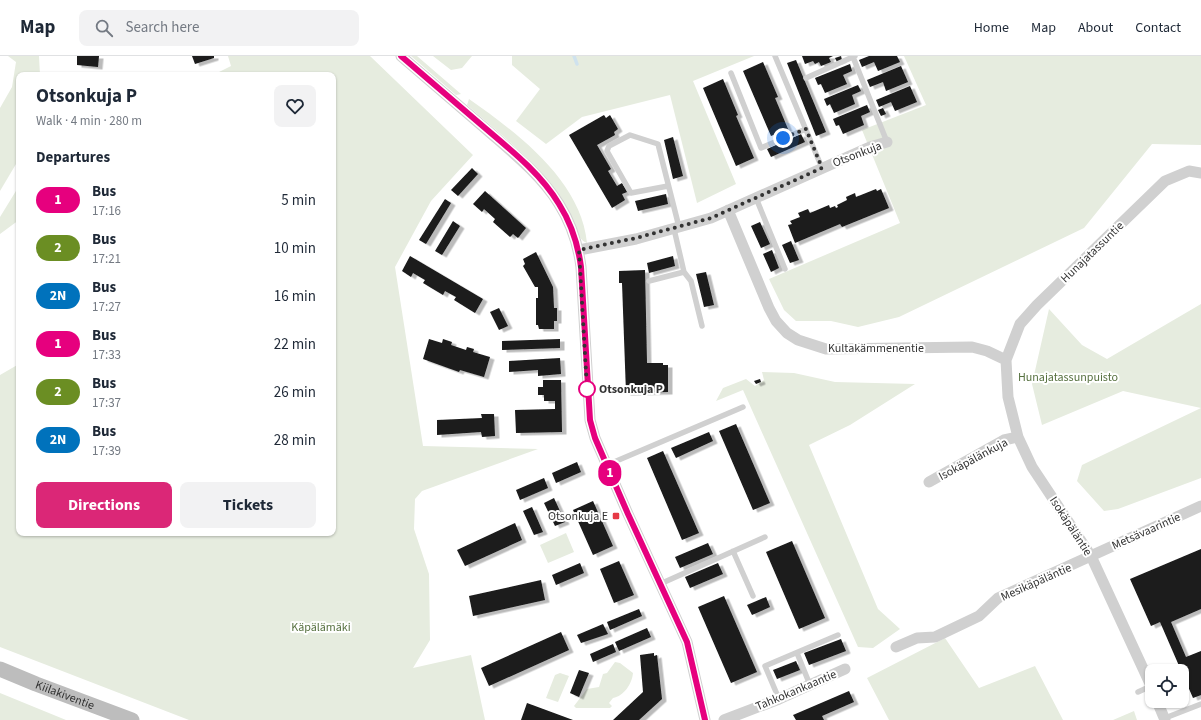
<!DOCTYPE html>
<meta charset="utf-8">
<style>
body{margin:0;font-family:"Source Sans 3",sans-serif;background:#f2f2f3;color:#1f2937;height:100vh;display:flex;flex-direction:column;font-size:15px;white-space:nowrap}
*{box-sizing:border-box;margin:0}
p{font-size:13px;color:#747a83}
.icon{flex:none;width:22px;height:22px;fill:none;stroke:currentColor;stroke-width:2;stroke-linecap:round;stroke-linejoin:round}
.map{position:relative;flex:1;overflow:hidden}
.details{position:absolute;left:16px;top:16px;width:320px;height:464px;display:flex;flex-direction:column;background:#fff;border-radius:8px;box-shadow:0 1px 3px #0004}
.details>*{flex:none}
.badge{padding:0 8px;border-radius:13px;font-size:14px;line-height:26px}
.tools{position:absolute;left:1145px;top:608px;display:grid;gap:8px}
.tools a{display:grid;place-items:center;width:44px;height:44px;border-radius:8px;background:#fff;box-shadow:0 1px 3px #0004;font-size:20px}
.you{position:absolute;width:20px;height:20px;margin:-10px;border:3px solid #fff;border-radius:50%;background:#1a73e8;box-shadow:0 0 0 6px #1a73e833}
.map>.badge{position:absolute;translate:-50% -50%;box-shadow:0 0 0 2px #fff}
h2{padding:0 20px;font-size:15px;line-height:36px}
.round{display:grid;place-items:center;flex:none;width:42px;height:42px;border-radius:8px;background:#f2f2f3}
.overview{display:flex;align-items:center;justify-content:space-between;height:68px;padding:0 20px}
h1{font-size:19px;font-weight:700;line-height:30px}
.button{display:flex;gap:8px;margin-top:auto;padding:8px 20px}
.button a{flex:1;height:46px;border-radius:8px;background:#db2777;color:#fff;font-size:16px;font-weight:700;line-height:46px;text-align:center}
.button a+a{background:#f2f2f3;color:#1f2937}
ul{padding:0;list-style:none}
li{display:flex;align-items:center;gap:12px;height:48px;padding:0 20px}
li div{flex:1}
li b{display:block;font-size:15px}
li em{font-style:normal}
li .badge{min-width:44px;font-weight:700;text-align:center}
header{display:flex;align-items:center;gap:24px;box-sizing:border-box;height:56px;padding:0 20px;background:#fff;border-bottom:1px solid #e0e1e3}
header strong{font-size:19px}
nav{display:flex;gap:22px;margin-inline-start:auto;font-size:14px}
.search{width:280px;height:36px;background:#f2f2f3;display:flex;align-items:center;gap:10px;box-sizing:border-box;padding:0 14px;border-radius:8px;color:#747a83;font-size:15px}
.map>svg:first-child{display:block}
</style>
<header>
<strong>Map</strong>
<div class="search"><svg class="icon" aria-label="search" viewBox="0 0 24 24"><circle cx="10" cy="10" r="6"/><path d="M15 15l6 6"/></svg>Search here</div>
<nav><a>Home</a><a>Map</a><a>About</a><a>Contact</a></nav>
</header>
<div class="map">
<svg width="1201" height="664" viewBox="0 0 1201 664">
<defs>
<filter id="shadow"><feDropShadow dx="4.5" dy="2.5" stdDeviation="0" flood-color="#0004"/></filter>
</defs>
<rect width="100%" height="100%" fill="#fff"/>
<path fill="#e6ecdf" d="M8,0H39L40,19H19V103L0,135V52L12,31L16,6Z
M228,0H370L473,99L431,145L395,211L423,390L538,393L422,435L415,443L414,473L429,518L430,584L413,612L471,599L485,664H189L0,591V319L19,308V477H333V19H213L231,10Z
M411,0H417L461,38L456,39Z
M433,0H472L462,12L451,14Z
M512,0H754L693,25L736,128L697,147L670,39L582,61L546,88L516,65L540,33L512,9Z
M904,0H1201V89L1152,88L1084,172L899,261L858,271L831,265H796L784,254L769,223L900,167L862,74L926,49Z
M469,43C516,76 581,124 587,187C576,184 568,153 562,143C537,106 500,78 467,49Z
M19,130V164L0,178V161Z
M1201,248V422L1118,453L1104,455L1077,425L1082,409L1201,352L1123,335L1042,369L1032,328L1049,253L1082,289L1107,303Z
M762,316L794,317L835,326L915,328L850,369L809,389L878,553L900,573L873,592L858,591L743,334L716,345L723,332L746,323L755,330L764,324Z
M566,477L574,496L548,507L540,489Z
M945,582L979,632L1035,610L1063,664H889L867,622Z
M615,606L620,607L633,617C632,628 624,640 613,642L609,647L612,650L610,652H576L574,650L587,633L599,631L603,618L607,617Z
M560,617L569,620L558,646L546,642L555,619Z
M0,637L66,664H0Z
M1134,655L1137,664H1113Z"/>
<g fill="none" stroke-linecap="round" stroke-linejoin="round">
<path stroke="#cfe2ee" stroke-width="3.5" d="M574,0L577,8"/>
</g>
<path fill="#1a1a1a" filter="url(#shadow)" d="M77,0H99L98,11L77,9Z
M192,0H214V2L195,8Z
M802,0H833L829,2L831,6L821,10L819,6L815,8L813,5L805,8Z
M841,0L842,4L837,6L835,2Z
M869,0H897L900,6L878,15L874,6L862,11L859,4Z
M796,4L826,76L816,80L787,7Z
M763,6L778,41L775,42L788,73L771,80L743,15Z
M850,8L852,15L843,19L847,28L825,37L821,28L818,29L815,22Z
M901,10L908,26L886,35L883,26L870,31L867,24Z
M723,23L738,59L736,60L754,102L736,110L703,32Z
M858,29L861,35L852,39L855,48L834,57L830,48L827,50L824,43Z
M910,30L917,46L895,55L891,46L879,51L876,44Z
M867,49L870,56L861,60L864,69L843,78L839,69L836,70L833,63Z
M883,52L886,58L881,60L878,54Z
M604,59L606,62L610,59L618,73L614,76L615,79L597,89L611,113L608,115L617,130L622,127L627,136L622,138L625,144L612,152L569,79Z
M801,78L805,86L771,101L767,93Z
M673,81L683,120L673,123L664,84Z
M472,112L478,118L458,140L451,134Z
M876,133L877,135L881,133L889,152L842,171L840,168L795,187L788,169L792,168L790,165L800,161L798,157L808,153L810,157L829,149L830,152L835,150L836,152L838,151L837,149L847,144L846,141L855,137L856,141Z
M485,135L526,172L518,182L513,178L510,181L493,166L495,163L484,153L482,156L473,148Z
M666,138L668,148L638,155L635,145Z
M445,143L451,147L426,188L419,184Z
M453,165L460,170L442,199L435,195Z
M760,166L770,188L761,192L751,170Z
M791,185L799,204L790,207L782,189Z
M772,194L779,212L771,216L763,198Z
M536,196L553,231L554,252H557V265H554V273H539L538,269H536V242H538V231H535L523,210L525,208L523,203Z
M410,200L483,243L475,257L454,244L456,241L445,235L443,239L423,227L425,224L413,217L411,221L402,215Z
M673,200L675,210L649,217L647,207Z
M645,214L647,307H663V309H668V336L626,337L622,227H619V215Z
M706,216L714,249L704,251L696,218Z
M499,252L508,270L499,274L490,256Z
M429,283L442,287L443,283L452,286L451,289L466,294L467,291L474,293L473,296L490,301L484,321L460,314L459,316L423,303Z
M560,283V292L502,294V285Z
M560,302L561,318L538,320V314L509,316V305Z
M760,323L761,326L756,328L754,325Z
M543,324H561L562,376L516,377L515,354L555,353V345H544V339H538V331H543Z
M481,358H494L495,380L482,381L481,376L437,379V364L482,362Z
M736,368L770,447L753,454L719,375Z
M709,376L713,385L676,402L671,392Z
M663,395L699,477L682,484L647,402Z
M577,406L581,416L556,427L552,417Z
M544,422L548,432L520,444L516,434Z
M554,442L565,466L555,470L544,447Z
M593,445L613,490L593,499L573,454Z
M532,451L543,476L534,479L523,455Z
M515,467L522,484L465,510L457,494Z
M792,485L825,562L799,573L766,496Z
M708,487L713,498L680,512L675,501Z
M1201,493V553L1171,566L1186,601L1201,595V639L1193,642L1160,566L1151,570L1130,523Z
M619,505L634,539L614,547L600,513Z
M580,507L584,517L556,529L552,519Z
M718,507L723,518L690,532L685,521Z
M541,524L545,544L473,560L469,540Z
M724,540L757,616L731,627L698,551Z
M766,541L770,551L752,559L747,549Z
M639,553L642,560L610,574L607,566Z
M603,568L608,578L581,587L577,579Z
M647,572L651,581L619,595L615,586Z
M561,576L569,594L489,630L481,612Z
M841,583L846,595L809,609L804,597Z
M613,588L616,596L593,606L590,598Z
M654,597V600L657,599L662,643L639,664H613L643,636L640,599Z
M796,605L800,614L777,623L773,614Z
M579,614L589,617L579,641L570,637Z
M849,635L854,646L822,660L824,664H796L793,659Z
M527,647L573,664H521Z"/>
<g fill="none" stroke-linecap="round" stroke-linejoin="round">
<path stroke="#d0d0d0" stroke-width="5.5" d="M775,0L822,112
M853,1L887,86
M731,17L761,92L806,73
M806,22L855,0
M668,130L631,137L607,95L609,90L630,79L658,88L679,171
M756,142L785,213
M674,173L684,216L691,225L702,270
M649,225L684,216
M607,409L743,351
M733,495L753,540
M660,528L765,481
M797,597L810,629
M1138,636L1151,630
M779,643L765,610L838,579
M1165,662L1201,648"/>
<path stroke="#d0d0d0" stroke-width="11" d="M401,0C430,25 458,49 487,74C512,96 541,119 559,148C571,167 578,188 581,211L590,364L595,382L628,458L687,586L705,664
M728,154L769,252L776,265L787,277L798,284L826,293L972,291L987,295L1006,304
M579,194L636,183L711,162L870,91L887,86
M929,426L1004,384L1018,381
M896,591L917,582L935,581L979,560L998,542L1201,450
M1152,632L1091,500L1032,411L1018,381L1008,341L1006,304L1020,268L1037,249L1165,125L1189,115L1201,117
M1157,645L1165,664
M724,664L779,643L845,613"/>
<path stroke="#bdbdbd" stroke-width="15" id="s1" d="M0,613L36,628L132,664"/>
</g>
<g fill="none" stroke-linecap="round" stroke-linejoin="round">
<g stroke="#fff" stroke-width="9">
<path id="line" d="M401,0C429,24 457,48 485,72C511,94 541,118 559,148C571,167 578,188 581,211L590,364L595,382L628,458L687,586L705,664"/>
</g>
<use href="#line" stroke="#e6007e" stroke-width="6"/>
<path stroke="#333" stroke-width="4" stroke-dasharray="0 7.2" d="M587,333L579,194L636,182L711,162L822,112L806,73L783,82"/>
</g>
<circle fill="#fff" stroke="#e6007e" stroke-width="2" cx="587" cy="333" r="8"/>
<rect fill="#e63946" stroke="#fff" stroke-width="1.5" x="612" y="456" width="8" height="8" rx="2"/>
<g text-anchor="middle" stroke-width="4" stroke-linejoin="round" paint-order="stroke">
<g font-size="12" fill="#333" stroke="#fff">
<text transform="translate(857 98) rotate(-21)" y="4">Otsonkuja</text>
<text transform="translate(1092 196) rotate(-44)" y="4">Hunajatassuntie</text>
<text x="876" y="296">Kultakämmenentie</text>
<text transform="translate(973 403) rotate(-28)" y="4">Isokäpälänkuja</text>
<text transform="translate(1071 470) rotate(57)" y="4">Isokäpäläntie</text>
<text transform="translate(1146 475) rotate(-24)" y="4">Metsävaarintie</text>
<text transform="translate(1036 526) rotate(-24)" y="4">Mesikäpäläntie</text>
<text transform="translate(796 634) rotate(-23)" y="4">Tahkokankaantie</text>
<text dy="4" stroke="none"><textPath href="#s1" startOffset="70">Kiilakiventie</textPath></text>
</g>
<g font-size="12" fill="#56703f" stroke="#fff">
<text x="1068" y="325">Hunajatassunpuisto</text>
<text x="321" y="575">Käpälämäki</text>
</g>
<g font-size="12" font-weight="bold" fill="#333" stroke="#fff" text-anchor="start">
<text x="599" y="337">Otsonkuja P</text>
</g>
<g font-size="12" fill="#333" stroke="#fff" text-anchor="end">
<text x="608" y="464">Otsonkuja E</text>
</g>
</g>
</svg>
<div class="tools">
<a><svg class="icon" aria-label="locate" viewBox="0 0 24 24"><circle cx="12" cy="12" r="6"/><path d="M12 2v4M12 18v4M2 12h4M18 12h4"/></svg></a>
</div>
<div class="you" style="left:783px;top:82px"></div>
<b class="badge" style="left:610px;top:417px;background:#e6007e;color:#fff">1</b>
<section class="details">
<div class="overview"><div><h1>Otsonkuja P</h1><p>Walk · 4 min · 280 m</p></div><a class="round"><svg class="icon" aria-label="heart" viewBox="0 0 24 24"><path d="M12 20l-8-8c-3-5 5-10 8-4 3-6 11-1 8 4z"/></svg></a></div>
<h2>Departures</h2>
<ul>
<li><span class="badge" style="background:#e6007e;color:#fff">1</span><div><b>Bus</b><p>17:16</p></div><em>5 min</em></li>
<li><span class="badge" style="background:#6b8e23;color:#fff">2</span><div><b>Bus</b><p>17:21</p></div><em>10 min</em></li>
<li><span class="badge" style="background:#0072bc;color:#fff">2N</span><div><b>Bus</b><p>17:27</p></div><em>16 min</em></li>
<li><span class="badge" style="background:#e6007e;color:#fff">1</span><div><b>Bus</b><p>17:33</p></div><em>22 min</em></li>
<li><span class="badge" style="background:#6b8e23;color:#fff">2</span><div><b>Bus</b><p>17:37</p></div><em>26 min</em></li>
<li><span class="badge" style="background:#0072bc;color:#fff">2N</span><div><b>Bus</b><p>17:39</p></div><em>28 min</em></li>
</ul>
<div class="button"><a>Directions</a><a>Tickets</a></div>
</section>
</div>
